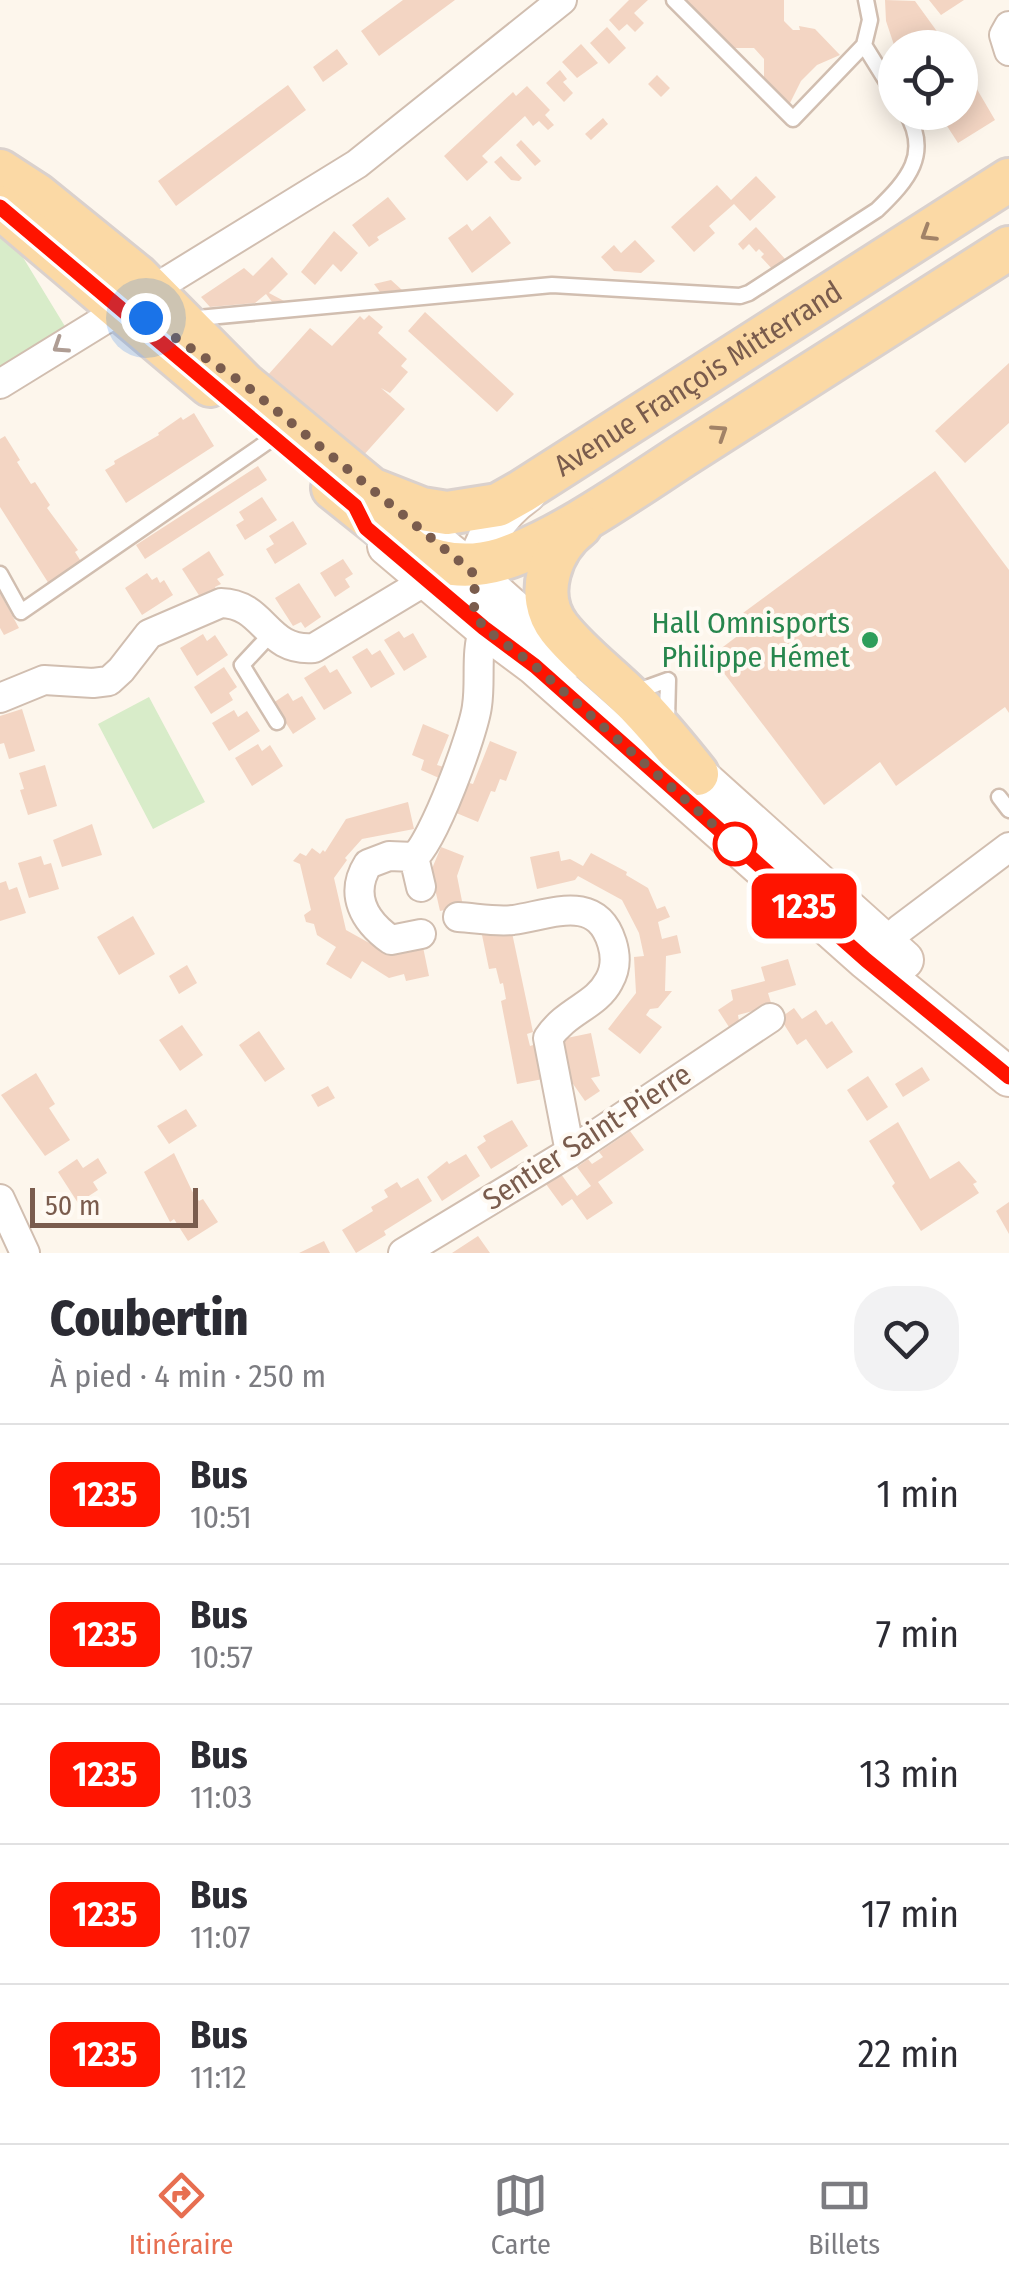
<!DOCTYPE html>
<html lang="fr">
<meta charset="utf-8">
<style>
body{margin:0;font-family:"Fira Sans Condensed",sans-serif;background:#f2f2f3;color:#2b2b33;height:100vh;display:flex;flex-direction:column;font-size:38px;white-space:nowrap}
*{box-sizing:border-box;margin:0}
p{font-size:32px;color:#7c7c81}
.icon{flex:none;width:55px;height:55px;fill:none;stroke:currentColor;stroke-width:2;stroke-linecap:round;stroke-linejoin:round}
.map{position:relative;height:1253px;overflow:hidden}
.sheet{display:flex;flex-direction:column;background:#fff;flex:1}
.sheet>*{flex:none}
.badge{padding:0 20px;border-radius:15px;font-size:35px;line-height:65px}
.buttons{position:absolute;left:878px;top:30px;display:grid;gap:20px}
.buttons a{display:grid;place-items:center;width:100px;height:100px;border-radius:50%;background:#fff;box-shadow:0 5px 25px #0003;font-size:50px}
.scale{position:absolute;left:30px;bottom:25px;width:168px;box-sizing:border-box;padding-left:10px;border:5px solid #7a5c4d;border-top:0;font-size:28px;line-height:35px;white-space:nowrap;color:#7a5c4d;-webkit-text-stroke:8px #fffaf3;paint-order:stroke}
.you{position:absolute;width:50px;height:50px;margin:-25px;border:8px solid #fff;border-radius:50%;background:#1a73e8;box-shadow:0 0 0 15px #1a73e833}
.map>.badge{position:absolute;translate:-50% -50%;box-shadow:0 0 0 5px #fff}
.round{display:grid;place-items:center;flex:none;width:105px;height:105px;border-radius:40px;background:#f2f2f3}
.head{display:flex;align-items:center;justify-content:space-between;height:170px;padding:0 50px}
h1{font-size:48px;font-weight:800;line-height:75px}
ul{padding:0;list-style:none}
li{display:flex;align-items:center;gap:30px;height:140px;padding:0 50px;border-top:2px solid #e1e1e2}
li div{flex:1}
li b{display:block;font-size:38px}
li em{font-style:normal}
li .badge{min-width:110px;font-weight:700;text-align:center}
.tabs{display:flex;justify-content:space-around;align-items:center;height:140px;border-top:2px solid #e1e1e2;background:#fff;font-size:28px;color:#7c7c81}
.tabs a{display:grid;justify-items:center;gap:5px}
.tabs .on{color:#e76f51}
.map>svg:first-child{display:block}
</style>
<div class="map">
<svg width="1009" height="1253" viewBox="0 0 1009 1253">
<rect width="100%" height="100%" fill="#fdf6ec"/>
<path fill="#d8ecc9" d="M0,233L13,241L66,328L0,368Z
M149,697L205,802L153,829L98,724Z"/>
<path fill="#f3d5c3" d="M403,0H455L379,56L361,31Z
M629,0H648L634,13L644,23L635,32L627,24L619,31L609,20Z
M685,0H784V21L793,30H800L799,26L815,29L840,55L817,65L801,81L789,105L764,80V59L754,48H732Z
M885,0L915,1L949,48H895L886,21Z
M929,0H964L941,15Z
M607,27L626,48L609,64L590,43Z
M581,44L598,63L577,78L562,62Z
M337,49L348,64L323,82L313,67Z
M964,67L995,120L958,143L938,112H960V70Z
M560,70L567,79L563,82L573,93L564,102L546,83Z
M657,75L670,88L661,97L648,84Z
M288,85L306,110L176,206L158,181Z
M527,86L550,110L545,115L554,125L548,130L539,121L533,126L525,116L482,156L488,162L467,181L444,156L513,92L516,96Z
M603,118L608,124L591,140L585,134Z
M521,140L541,161L535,166L516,145Z
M501,156L522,178L519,181L511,180L494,162Z
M756,176L776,197L750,221L734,204L709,226L715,233L694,252L671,227L717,185L731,200Z
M388,197L406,219L377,237L379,240L369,247L352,225Z
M490,216L511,243L472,273L448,238L467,224L472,231Z
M756,227L786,260L774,271L761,257L764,254L759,249L756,252L749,244L743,250L738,244Z
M334,231L358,253L341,272L333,264L315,285L301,272Z
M635,240L655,261L641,273L614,271L601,257L614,245L621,253Z
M272,257L288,274L269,293L284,301L272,302L266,294L255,303L210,307L201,297L244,268L253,276Z
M391,280L402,290L380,292L374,284Z
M425,312L514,394L497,412L408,331Z
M369,315L383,327L378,333L407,359L401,366L408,372L390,393L381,388L405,409L362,457L304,405L299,410L267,376L310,328L332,346L360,316L364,320Z
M1009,363V423L965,463L935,431Z
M194,413L214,446L126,503L105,470L115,464L114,461L159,435L158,433L181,417L183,420Z
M5,436L20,460L17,462L31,484L35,482L50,505L47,508L78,550L75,552L82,563L49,584L0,507V439Z
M258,466L267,480L145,559L136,545Z
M935,471L1009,570V713L1005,707L896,786L880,762L824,805L711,656L752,625L743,613Z
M262,497L277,520L245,540L236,525L244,520L239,512Z
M293,521L307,544L275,564L266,549L274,544L269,536Z
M209,551L224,575L217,579L221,584L215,587L217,591L202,600L182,569Z
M343,559L353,574L345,579L350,587L335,597L320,573Z
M147,573L152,580L157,577L160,583L164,580L173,595L142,615L125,588Z
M299,583L321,617L305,628L301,622L293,626L275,598Z
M0,593L19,628L4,635L0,628Z
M399,631L404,638L413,633L427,657L404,671L384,640Z
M203,634L207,641L215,635L228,655L197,676L180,648Z
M367,648L372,655L380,650L395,674L371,688L352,657Z
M325,665L330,673L337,669L352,693L324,710L304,678Z
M224,667L237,687L229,693L233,700L211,714L194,687Z
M288,693L293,701L302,696L316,719L293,734L273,703Z
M22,709L35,751L9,759L4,743L0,744V716Z
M234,710L238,717L247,711L260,731L229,751L212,723Z
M423,724L449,735L437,765L444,767L439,778L421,770L424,760L412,755Z
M490,741L517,752L506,781L500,779L495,792L491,791L478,822L454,812L466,782L473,784Z
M258,744L262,751L270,745L283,766L252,786L235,758Z
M45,765L57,806L28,815L20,790L24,789L19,773Z
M408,802L414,829L362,839L345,858L347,860L334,878L346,930L389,954L423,947L429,976L406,981L404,974L389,978L362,961L351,979L326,964L336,947L317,935L314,924L306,922L304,915L311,910L300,864L293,861L300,853L306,856L312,848L320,854L323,850L325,852L346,819Z
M92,824L102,855L62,867L53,840Z
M441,847L464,856L457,876L463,906L440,911L431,871Z
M559,851L561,861L570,859L583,866L591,853L627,872L626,875L648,888L657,909L665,906L670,917L658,922L662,939L677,935L681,953L666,956L665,991H672L658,1008L650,1009L646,1015L662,1027L640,1054L608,1029L636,993L634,957L644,956L639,933L622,900L578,876L575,880L537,889L530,857Z
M41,856L44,865L51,863L59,889L29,898L18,863Z
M6,881L9,890L17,887L26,913L0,921V883Z
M133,916L155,954L119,975L97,937Z
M511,928L533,1032L527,1034L530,1046L536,1044L543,1079L517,1084L501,1001L506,999L503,983L500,984L496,968L489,969L482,935Z
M788,959L796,985L768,993L772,1006L738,1015L739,1021L729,1027L718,1010L733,1000L731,990L765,981L761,967Z
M187,965L197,983L179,994L169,976Z
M794,1008L802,1019L816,1010L826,1025L832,1021L853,1052L827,1069L806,1039L797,1045L780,1018Z
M182,1025L203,1055L180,1071L159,1040Z
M259,1031L285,1069L265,1082L239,1045Z
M591,1033L600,1076L591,1078L600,1091L585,1101L571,1081L562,1039Z
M922,1067L930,1080L903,1097L895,1084Z
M36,1073L55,1104L49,1108L70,1140L45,1156L1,1095Z
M868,1076L888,1107L867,1121L847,1090Z
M328,1086L335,1098L318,1107L311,1095Z
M186,1109L197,1126L169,1144L157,1126Z
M512,1120L528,1146L491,1169L477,1147L486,1141L483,1136Z
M898,1122L930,1179L959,1161L977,1182L973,1184L979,1193L921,1231L892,1186L895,1183L869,1141Z
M630,1131L644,1150L598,1182L613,1203L587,1220L572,1199L562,1206L543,1180L558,1170L577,1196L591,1186L577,1167L588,1159L592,1164L603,1157L599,1152Z
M174,1153L192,1191L199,1201L203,1199L218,1222L188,1241L174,1219L170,1222L144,1172Z
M466,1154L480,1176L442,1201L427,1177L447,1161L449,1164Z
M98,1158L107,1173L93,1182L98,1190L78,1203L58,1172L77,1159L83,1168Z
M418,1178L432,1201L384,1231L386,1235L356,1253L342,1230L373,1211L371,1207L388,1197L384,1190L397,1182L401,1188Z
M1009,1202V1234L996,1211Z
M478,1236L490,1253H452Z
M324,1241L330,1253H299Z"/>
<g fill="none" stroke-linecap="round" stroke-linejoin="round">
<g stroke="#d1beb0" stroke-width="19">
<path id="service" d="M674,0L793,119L864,45
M866,0L870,20L864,45L895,95
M191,323L198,318L552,285L740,296L749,293L877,210C908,180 931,154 906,112
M0,574L21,612L273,438
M270,635L242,665L277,722
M632,693L668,680L667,720
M999,797L1009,810"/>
</g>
<g stroke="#d1beb0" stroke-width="32">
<path id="minor" d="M1009,26L1004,35L1009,51
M0,384L357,164L562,0
M0,698L44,680L93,683L109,681L121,670L149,634L221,603C266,604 265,652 314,648L427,580
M414,857L421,887
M458,917C476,918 495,922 513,920C550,915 596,892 612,943C616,956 616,969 609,981C596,1006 567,1010 548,1038L570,1152
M421,934L391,940C364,921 349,894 368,864L389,856L414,857C433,843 474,732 477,706C481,680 475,653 484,628
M871,956L900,929L1009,847
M0,1199L25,1253
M403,1253L570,1152L770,1018"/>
</g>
<g stroke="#d6c0b0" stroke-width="42">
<path id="secondary" d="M384,499L464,565L569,659
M387,546L484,628L535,666L866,960L1009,1077
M474,590C478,548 492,518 527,493
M677,756L904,960"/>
</g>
<g stroke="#dad1cd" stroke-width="48">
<g id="primary">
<path id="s1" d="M0,171L37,195L137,276L244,384L371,489L422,509L447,513L498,505L521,492L1009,180"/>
<path d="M0,207L210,385"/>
<path d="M333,488L413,552C441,566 472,568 502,559C559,541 636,486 687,453C794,385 902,316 1009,248"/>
<path d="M580,526C551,548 533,595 559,628C581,656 612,678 637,704C658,726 678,750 697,774"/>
</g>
</g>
<use href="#service" stroke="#fff" stroke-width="14"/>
<use href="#minor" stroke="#fff" stroke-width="28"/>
<use href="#secondary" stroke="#fff" stroke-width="38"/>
<use href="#primary" stroke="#fbd9a5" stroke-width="42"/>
</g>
<defs><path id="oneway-chevron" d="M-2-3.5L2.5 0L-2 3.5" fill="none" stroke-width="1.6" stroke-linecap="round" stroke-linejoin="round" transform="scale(2.5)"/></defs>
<g stroke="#a18267">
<use href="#oneway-chevron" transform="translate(928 234) rotate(148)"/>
<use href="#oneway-chevron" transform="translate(720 432) rotate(-33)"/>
</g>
<use stroke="#af9d94" href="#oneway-chevron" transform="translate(60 346) rotate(147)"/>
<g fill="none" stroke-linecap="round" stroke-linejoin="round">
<g stroke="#fff" stroke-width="22">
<path id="line" d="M0,207L355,506L366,528L484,628L535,666L866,960L1009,1077"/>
</g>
<use href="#line" stroke="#ff1400" stroke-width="15"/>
<path stroke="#7a5c4d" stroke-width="10" stroke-dasharray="0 18" d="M146,318L244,384L464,565L475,575L474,612L484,628L535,666L743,851L735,844"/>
</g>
<circle fill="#2e9e5b" stroke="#fffaf3" stroke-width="4" cx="870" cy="640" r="10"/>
<circle fill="#fff" stroke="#ff1400" stroke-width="5" cx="735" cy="844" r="20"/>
<g text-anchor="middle" stroke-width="8" stroke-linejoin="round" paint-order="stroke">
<g font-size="30" fill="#7a5c4d" stroke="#fffaf3">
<text dy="10" stroke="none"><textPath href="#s1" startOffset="858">Avenue François Mitterrand</textPath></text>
<text transform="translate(587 1137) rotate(-33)" y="10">Sentier Saint-Pierre</text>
</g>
<g font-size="30" fill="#27864d" stroke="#fffaf3" text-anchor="end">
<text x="850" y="633">Hall Omnisports<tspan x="850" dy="34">Philippe Hémet</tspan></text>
</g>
</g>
</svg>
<div class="buttons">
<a><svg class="icon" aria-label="locate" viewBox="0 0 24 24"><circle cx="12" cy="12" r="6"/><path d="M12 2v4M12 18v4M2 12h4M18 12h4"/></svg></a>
</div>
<div class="scale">50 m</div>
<div class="you" style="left:146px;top:318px"></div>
<b class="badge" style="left:804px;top:906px;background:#ff1400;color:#fff">1235</b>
</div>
<section class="sheet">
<div class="head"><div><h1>Coubertin</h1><p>À pied · 4 min · 250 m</p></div><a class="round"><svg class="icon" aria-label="heart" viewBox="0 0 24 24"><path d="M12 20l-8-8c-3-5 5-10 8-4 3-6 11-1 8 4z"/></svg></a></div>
<ul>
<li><span class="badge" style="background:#ff1400;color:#fff">1235</span><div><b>Bus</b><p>10:51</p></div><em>1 min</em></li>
<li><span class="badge" style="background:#ff1400;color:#fff">1235</span><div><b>Bus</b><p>10:57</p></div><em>7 min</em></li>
<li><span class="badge" style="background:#ff1400;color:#fff">1235</span><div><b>Bus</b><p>11:03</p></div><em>13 min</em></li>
<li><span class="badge" style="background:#ff1400;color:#fff">1235</span><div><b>Bus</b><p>11:07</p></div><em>17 min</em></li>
<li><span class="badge" style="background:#ff1400;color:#fff">1235</span><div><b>Bus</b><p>11:12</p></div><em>22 min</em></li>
</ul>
</section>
<nav class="tabs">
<a class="on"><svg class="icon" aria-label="directions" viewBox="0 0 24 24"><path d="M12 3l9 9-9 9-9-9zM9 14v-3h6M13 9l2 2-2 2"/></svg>Itinéraire</a>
<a><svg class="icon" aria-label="map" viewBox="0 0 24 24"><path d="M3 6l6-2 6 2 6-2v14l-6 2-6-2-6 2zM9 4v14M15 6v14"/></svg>Carte</a>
<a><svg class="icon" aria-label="tickets" viewBox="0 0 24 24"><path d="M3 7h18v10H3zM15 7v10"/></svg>Billets</a>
</nav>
